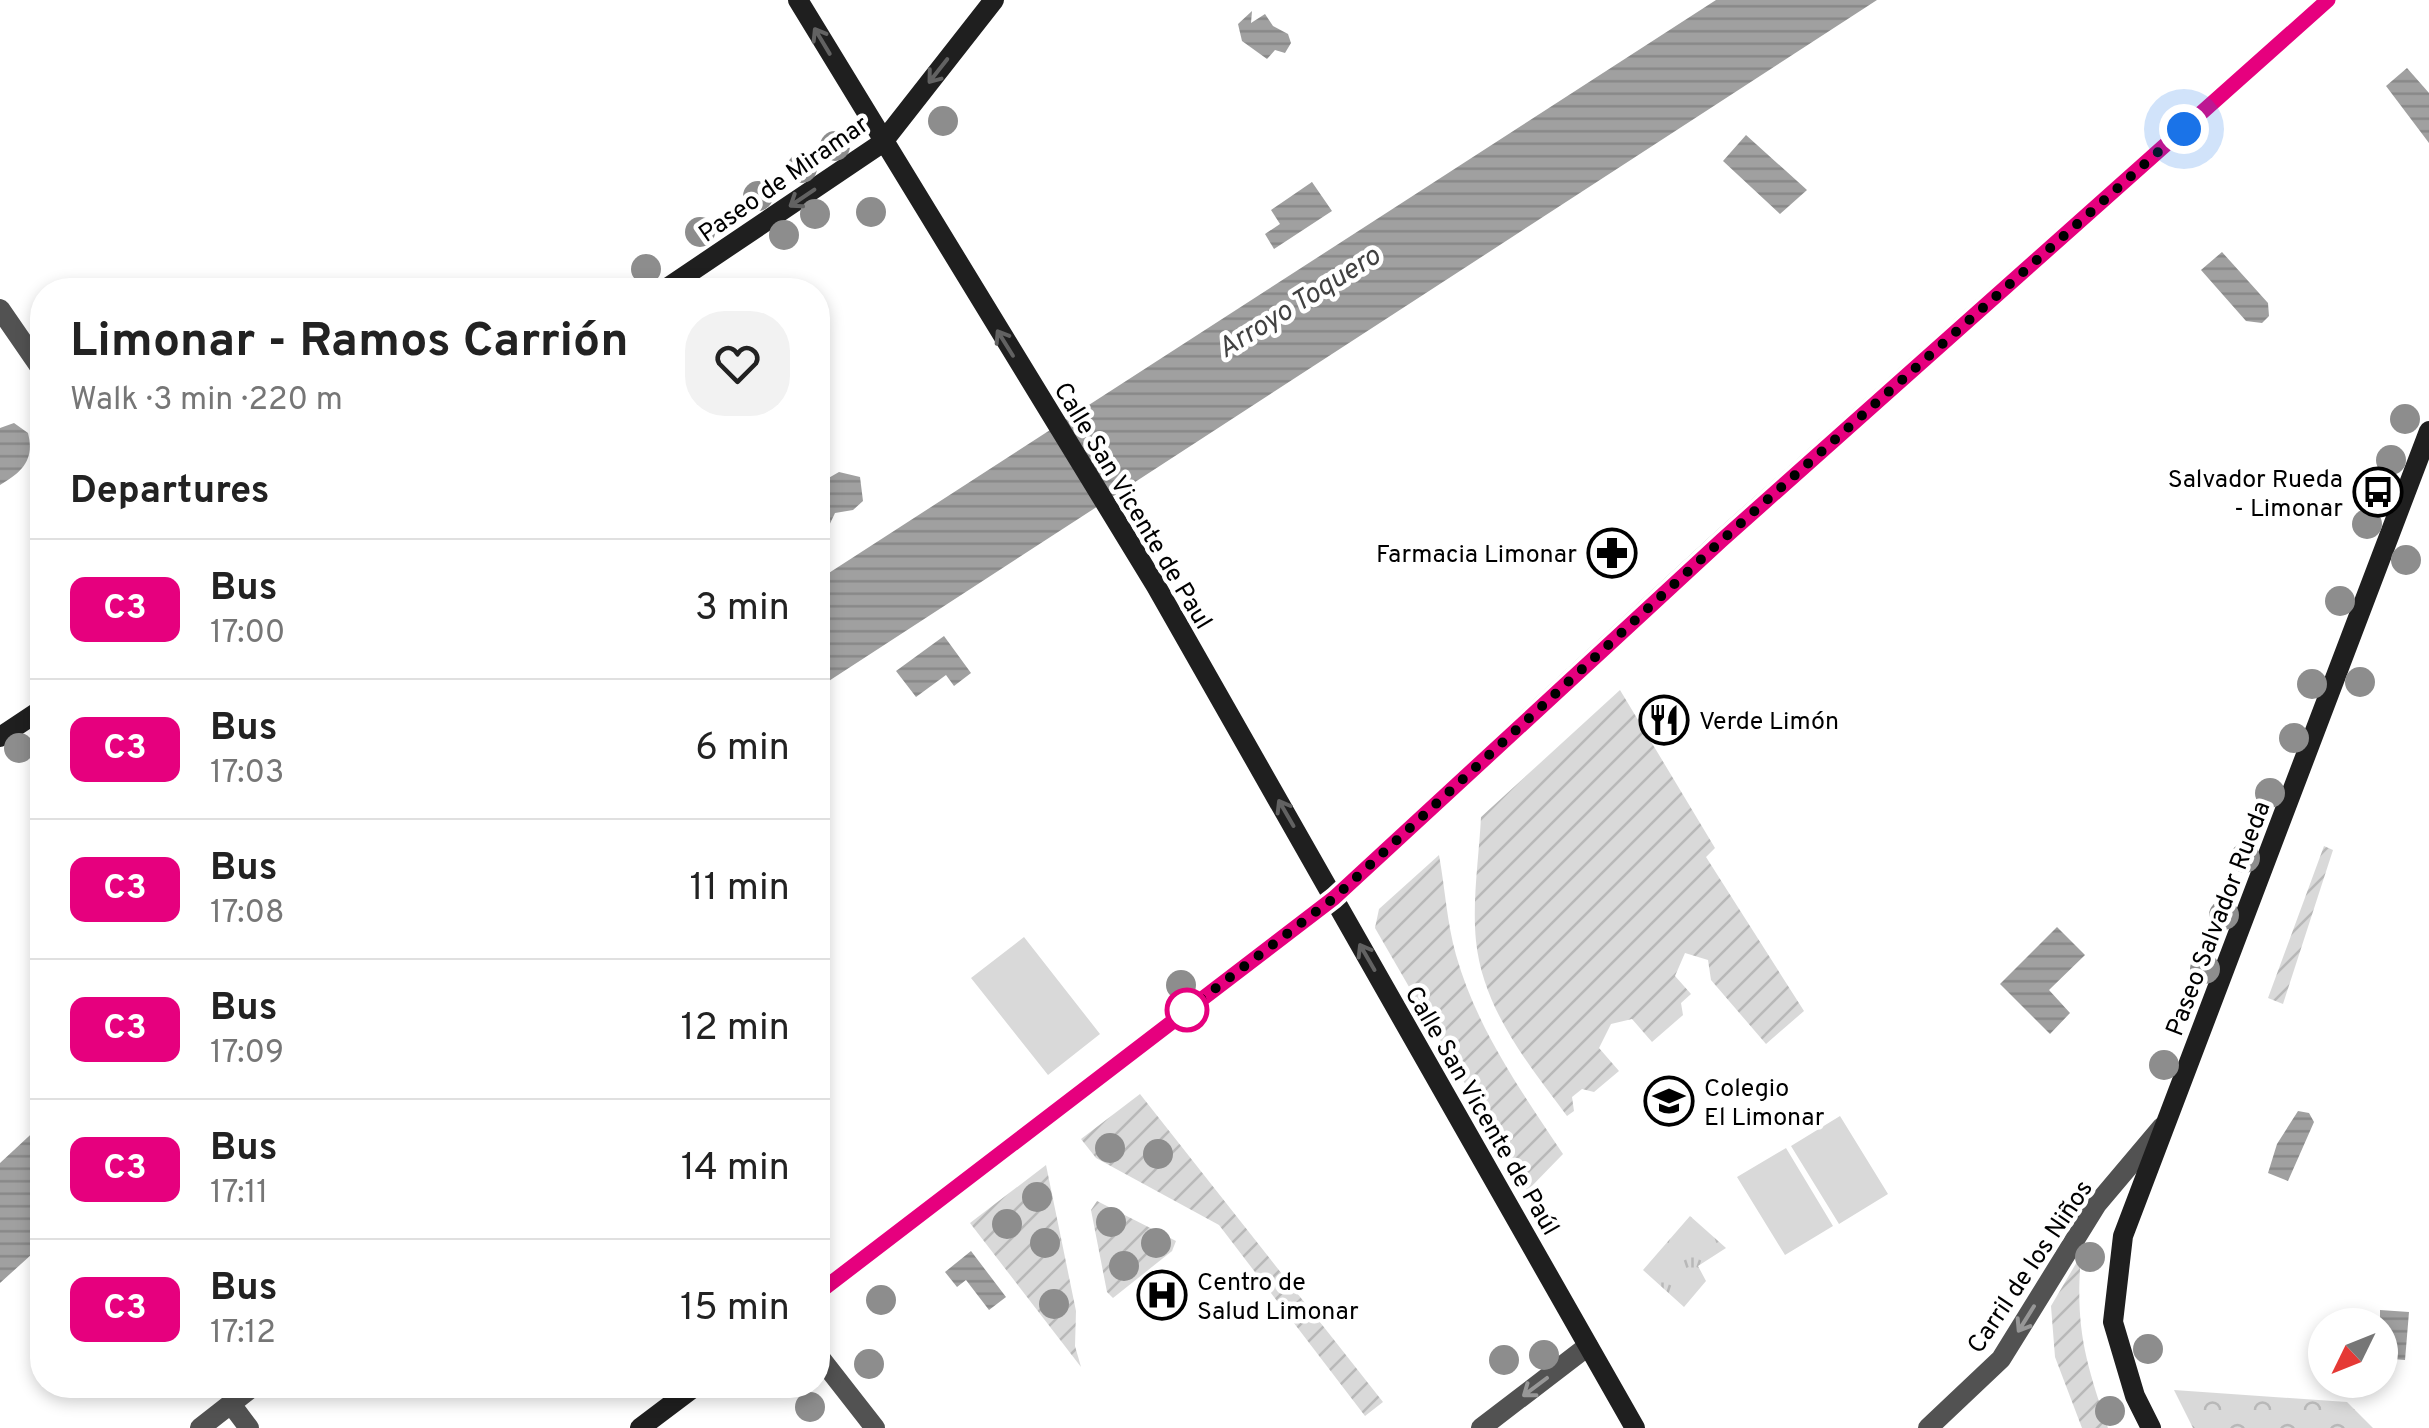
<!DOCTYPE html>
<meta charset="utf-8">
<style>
body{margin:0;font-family:Overpass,sans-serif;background:#f2f2f2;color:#222;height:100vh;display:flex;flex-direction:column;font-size:38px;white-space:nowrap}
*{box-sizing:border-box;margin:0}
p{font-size:32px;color:#767676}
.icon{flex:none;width:55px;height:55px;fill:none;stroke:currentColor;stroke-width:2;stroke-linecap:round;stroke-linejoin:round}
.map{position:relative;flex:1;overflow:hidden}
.details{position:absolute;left:30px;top:278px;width:800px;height:1120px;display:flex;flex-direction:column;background:#fff;border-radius:40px;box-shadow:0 5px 15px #0003}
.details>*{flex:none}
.badge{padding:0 20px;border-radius:15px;font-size:35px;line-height:65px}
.needle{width:65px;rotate:227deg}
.buttons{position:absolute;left:2308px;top:1308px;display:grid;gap:20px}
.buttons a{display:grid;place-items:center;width:90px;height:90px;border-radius:50%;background:#fff;box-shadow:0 5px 15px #0003;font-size:50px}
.you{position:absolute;width:50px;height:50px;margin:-25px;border:8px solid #fff;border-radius:50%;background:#1a73e8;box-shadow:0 0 0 15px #1a73e833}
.map>.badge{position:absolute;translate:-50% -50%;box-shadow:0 0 0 5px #fff}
h2{padding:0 40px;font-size:38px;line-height:90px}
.round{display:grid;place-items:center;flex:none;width:105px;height:105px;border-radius:40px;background:#f2f2f2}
.head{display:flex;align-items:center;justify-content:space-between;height:170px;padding:0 40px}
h1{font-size:48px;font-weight:700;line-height:75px}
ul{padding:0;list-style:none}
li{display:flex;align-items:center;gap:30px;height:140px;padding:0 40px;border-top:2px solid #e0e0e0}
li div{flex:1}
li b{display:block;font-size:38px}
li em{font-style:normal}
li .badge{min-width:110px;font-weight:700;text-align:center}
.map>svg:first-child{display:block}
</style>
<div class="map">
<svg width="2429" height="1428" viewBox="0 0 2429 1428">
<defs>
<pattern id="grass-tufts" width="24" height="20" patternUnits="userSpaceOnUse" patternTransform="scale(2.5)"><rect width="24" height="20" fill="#d9d9d9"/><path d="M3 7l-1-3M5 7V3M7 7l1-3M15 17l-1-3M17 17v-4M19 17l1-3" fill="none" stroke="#b8b8b8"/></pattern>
<pattern id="forest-crowns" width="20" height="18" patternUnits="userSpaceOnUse" patternTransform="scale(2.5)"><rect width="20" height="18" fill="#d9d9d9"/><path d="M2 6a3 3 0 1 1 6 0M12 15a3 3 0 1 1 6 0" fill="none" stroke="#b8b8b8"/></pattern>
<pattern id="garden-furrows" width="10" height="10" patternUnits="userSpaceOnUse" patternTransform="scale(2.5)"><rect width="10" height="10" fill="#d9d9d9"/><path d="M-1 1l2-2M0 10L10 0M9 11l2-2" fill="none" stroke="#b8b8b8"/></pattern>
<pattern id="water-rules" width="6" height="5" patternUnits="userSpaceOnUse" patternTransform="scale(2.5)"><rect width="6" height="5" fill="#a0a0a0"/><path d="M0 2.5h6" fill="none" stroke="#888"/></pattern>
</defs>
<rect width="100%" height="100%" fill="#fff"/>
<path fill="url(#grass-tufts)" d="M1690,1216L1726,1248L1698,1266L1706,1281L1684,1307L1643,1270Z"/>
<path fill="url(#forest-crowns)" d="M2174,1390L2347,1402L2373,1428H2193Z"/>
<path fill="url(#garden-furrows)" d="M1620,690L1715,848L1706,857L1804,1011L1766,1044L1711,980L1708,960L1685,953L1675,976L1691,994L1681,1003L1683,1015L1652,1042L1632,1019L1611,1024L1599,1048L1619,1071L1594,1092L1582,1089L1572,1097L1574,1111L1567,1116C1528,1064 1483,1009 1476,941C1472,901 1479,857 1481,817Z
M2324,846L2333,850L2283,1004L2268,998Z
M1439,855C1445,888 1447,923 1456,955C1477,1029 1521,1091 1563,1154L1527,1191L1375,928L1379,909Z
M1140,1094L1383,1402L1365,1416L1219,1225L1096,1158L1081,1139Z
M1046,1165L1076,1311L1075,1346L1081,1367L970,1223Z
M1097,1201L1176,1241L1172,1251L1113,1298L1107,1292L1091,1210Z
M2081,1255C2075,1327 2085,1361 2108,1428H2082L2055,1357L2051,1306Z"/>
<path fill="#d9d9d9" d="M1024,937L1100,1034L1048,1075L971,978Z
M1840,1116L1888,1194L1839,1224L1791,1146Z
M1786,1148L1833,1226L1785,1255L1737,1177Z"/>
<path fill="url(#water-rules)" d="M1716,0H1877L818,688V580Z
M1252,11L1251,23L1265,14L1273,26L1288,34L1291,43L1285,53L1275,50L1267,59L1242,41L1238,24Z
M2407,68L2429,93V143L2386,86Z
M1746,135L1807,190L1780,214L1723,161Z
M1312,182L1332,211L1274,249L1265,234L1280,224L1271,210Z
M2222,252L2268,303L2269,316L2262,323L2246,321L2201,270Z
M14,423L28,433C35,460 22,472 0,485V428Z
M839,472L860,477L863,501L853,510L835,513L827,530L818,536V484Z
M944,636L971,673L954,686L946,675L916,697L896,671Z
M2057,927L2085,955L2049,990L2070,1013L2050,1034L2000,984Z
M2298,1111L2309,1113L2314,1122L2288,1181L2268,1173L2277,1144Z
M42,1124V1245L0,1283V1163Z
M971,1251L1006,1297L989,1310L966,1280L957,1287L945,1272Z
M2380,1310L2409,1312L2405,1360L2380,1358Z"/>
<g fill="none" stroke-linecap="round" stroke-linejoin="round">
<path stroke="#525252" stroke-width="20" d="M0,309L42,370
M818,1355L875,1428
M231,1404L249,1428
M200,1428L255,1385
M1481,1428L1588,1346
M1928,1428L2001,1359L2097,1204L2162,1127"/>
<path stroke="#1f1f1f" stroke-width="20" d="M798,0L1156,586L1635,1428
M664,290L882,143L994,0
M0,737L42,709
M818,1293L1334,898L1721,540L2328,0
M640,1428L697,1385
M2151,1428L2135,1396L2113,1322L2123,1236L2429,431"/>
</g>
<g fill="#8d8d8d">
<circle cx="943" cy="121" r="15"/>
<circle cx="835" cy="146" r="15"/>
<circle cx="802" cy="168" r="15"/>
<circle cx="758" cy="196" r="15"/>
<circle cx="871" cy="212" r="15"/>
<circle cx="815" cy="214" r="15"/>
<circle cx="700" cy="232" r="15"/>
<circle cx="784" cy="235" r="15"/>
<circle cx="646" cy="269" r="15"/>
<circle cx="2405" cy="419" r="15"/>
<circle cx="2391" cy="460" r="15"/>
<circle cx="2367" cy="524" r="15"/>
<circle cx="2406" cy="560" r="15"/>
<circle cx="2340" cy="601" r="15"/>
<circle cx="2360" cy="682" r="15"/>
<circle cx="2312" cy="684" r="15"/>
<circle cx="2294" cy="738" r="15"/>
<circle cx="19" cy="748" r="15"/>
<circle cx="2270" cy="793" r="15"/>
<circle cx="2245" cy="858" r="15"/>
<circle cx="2224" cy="915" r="15"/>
<circle cx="2205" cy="969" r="15"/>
<circle cx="1181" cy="985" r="15"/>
<circle cx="2164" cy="1065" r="15"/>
<circle cx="1110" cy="1148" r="15"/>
<circle cx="1158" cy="1154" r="15"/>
<circle cx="1037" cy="1197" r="15"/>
<circle cx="1111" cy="1222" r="15"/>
<circle cx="1007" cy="1224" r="15"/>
<circle cx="1045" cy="1243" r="15"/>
<circle cx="1156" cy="1243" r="15"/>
<circle cx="2090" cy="1257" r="15"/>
<circle cx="1124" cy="1266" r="15"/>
<circle cx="881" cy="1300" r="15"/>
<circle cx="1054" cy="1304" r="15"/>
<circle cx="2148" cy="1349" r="15"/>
<circle cx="1544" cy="1355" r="15"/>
<circle cx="1504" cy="1360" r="15"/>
<circle cx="869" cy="1364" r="15"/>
<circle cx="810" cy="1407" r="15"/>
<circle cx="2110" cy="1411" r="15"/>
</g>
<defs><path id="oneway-shaft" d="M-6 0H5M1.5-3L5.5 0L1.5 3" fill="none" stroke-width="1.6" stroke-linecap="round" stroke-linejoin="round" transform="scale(2.5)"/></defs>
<g stroke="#626262">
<use href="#oneway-shaft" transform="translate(822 41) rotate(-121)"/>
<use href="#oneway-shaft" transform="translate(938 71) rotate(128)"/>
<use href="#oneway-shaft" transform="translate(802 198) rotate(146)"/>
<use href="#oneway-shaft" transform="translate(1005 343) rotate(-122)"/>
<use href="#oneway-shaft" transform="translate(1286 813) rotate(-120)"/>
<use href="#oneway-shaft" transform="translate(1367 957) rotate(-120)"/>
</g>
<g stroke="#979797">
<use href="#oneway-shaft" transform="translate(2026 1319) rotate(122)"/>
<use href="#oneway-shaft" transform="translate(1535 1387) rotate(143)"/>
</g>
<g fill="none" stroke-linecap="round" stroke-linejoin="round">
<g stroke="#fff" stroke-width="22">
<path id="line" d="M818,1293L1334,898L1722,540L2328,0"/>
</g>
<use href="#line" stroke="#e6007e" stroke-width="15"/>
<path stroke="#000" stroke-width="10" stroke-dasharray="0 18" d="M1187,1010L1334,898L1722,540L2184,129"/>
</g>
<defs>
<g id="bus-ring" transform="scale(2.5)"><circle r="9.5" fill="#fff" stroke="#000" stroke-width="1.5"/><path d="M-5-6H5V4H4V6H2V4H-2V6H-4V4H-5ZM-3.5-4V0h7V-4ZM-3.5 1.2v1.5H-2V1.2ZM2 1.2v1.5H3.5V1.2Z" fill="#000"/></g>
<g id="pharmacy-ring" transform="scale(2.5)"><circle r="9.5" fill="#fff" stroke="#000" stroke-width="1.5"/><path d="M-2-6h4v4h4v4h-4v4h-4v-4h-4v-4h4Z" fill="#000"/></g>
<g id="restaurant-ring" transform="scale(2.5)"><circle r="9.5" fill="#fff" stroke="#000" stroke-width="1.5"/><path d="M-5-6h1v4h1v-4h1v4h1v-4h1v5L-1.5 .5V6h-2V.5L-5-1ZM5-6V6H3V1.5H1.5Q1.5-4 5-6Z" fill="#000"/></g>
<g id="school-ring" transform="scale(2.5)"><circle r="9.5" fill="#fff" stroke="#000" stroke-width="1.5"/><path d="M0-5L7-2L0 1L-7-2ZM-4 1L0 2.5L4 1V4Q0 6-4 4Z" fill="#000"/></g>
<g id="hospital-ring" transform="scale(2.5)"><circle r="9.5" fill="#fff" stroke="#000" stroke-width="1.5"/><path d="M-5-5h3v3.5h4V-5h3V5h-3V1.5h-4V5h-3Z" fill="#000"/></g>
</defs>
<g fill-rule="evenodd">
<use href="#bus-ring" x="2378" y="492"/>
<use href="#pharmacy-ring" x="1612" y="553"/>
<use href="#restaurant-ring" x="1664" y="720"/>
<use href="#school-ring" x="1669" y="1101"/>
<use href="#hospital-ring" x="1162" y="1295"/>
</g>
<circle fill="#fff" stroke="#e6007e" stroke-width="5" cx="1187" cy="1010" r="20"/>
<g text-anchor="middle" stroke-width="9" stroke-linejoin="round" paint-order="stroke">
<g font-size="25" fill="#000" stroke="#fff">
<text transform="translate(783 178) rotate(-35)" y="9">Paseo de Miramar</text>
<text transform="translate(1134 505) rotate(59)" y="9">Calle San Vicente de Paul</text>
<text transform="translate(2217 918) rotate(-69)" y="9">Paseo Salvador Rueda</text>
<text transform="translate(1483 1110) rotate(60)" y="9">Calle San Vicente de Paúl</text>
<text transform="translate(2029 1266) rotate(-56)" y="9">Carril de los Niños</text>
</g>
<g font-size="25" fill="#000" stroke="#fff" text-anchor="start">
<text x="2343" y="487" text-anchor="end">Salvador Rueda<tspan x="2343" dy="29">- Limonar</tspan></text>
<text x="1577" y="562" text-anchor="end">Farmacia Limonar</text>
<text x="1699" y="729">Verde Limón</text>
<text x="1704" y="1096">Colegio<tspan x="1704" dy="29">El Limonar</tspan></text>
<text x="1197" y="1290">Centro de<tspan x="1197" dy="29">Salud Limonar</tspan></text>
</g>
<g font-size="28" font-style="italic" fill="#414141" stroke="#fff">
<text transform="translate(1298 301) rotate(-32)" y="10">Arroyo Toquero</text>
</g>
</g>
</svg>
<div class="buttons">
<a><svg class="needle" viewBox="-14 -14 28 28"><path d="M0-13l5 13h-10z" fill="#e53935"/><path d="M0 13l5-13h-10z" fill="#767676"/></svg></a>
</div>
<div class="you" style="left:2184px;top:129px"></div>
<section class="details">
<div class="head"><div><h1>Limonar - Ramos Carrión</h1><p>Walk · 3 min · 220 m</p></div><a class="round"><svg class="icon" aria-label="heart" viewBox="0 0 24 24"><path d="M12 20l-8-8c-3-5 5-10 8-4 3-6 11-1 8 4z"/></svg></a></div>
<h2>Departures</h2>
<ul>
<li><span class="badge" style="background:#e6007e;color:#fff">C3</span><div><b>Bus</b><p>17:00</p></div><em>3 min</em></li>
<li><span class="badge" style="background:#e6007e;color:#fff">C3</span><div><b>Bus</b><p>17:03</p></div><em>6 min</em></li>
<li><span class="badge" style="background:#e6007e;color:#fff">C3</span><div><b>Bus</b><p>17:08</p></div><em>11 min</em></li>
<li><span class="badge" style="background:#e6007e;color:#fff">C3</span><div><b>Bus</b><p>17:09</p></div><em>12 min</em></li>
<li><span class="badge" style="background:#e6007e;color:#fff">C3</span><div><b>Bus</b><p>17:11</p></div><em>14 min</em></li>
<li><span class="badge" style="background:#e6007e;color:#fff">C3</span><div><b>Bus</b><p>17:12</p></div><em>15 min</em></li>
</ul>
</section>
</div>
